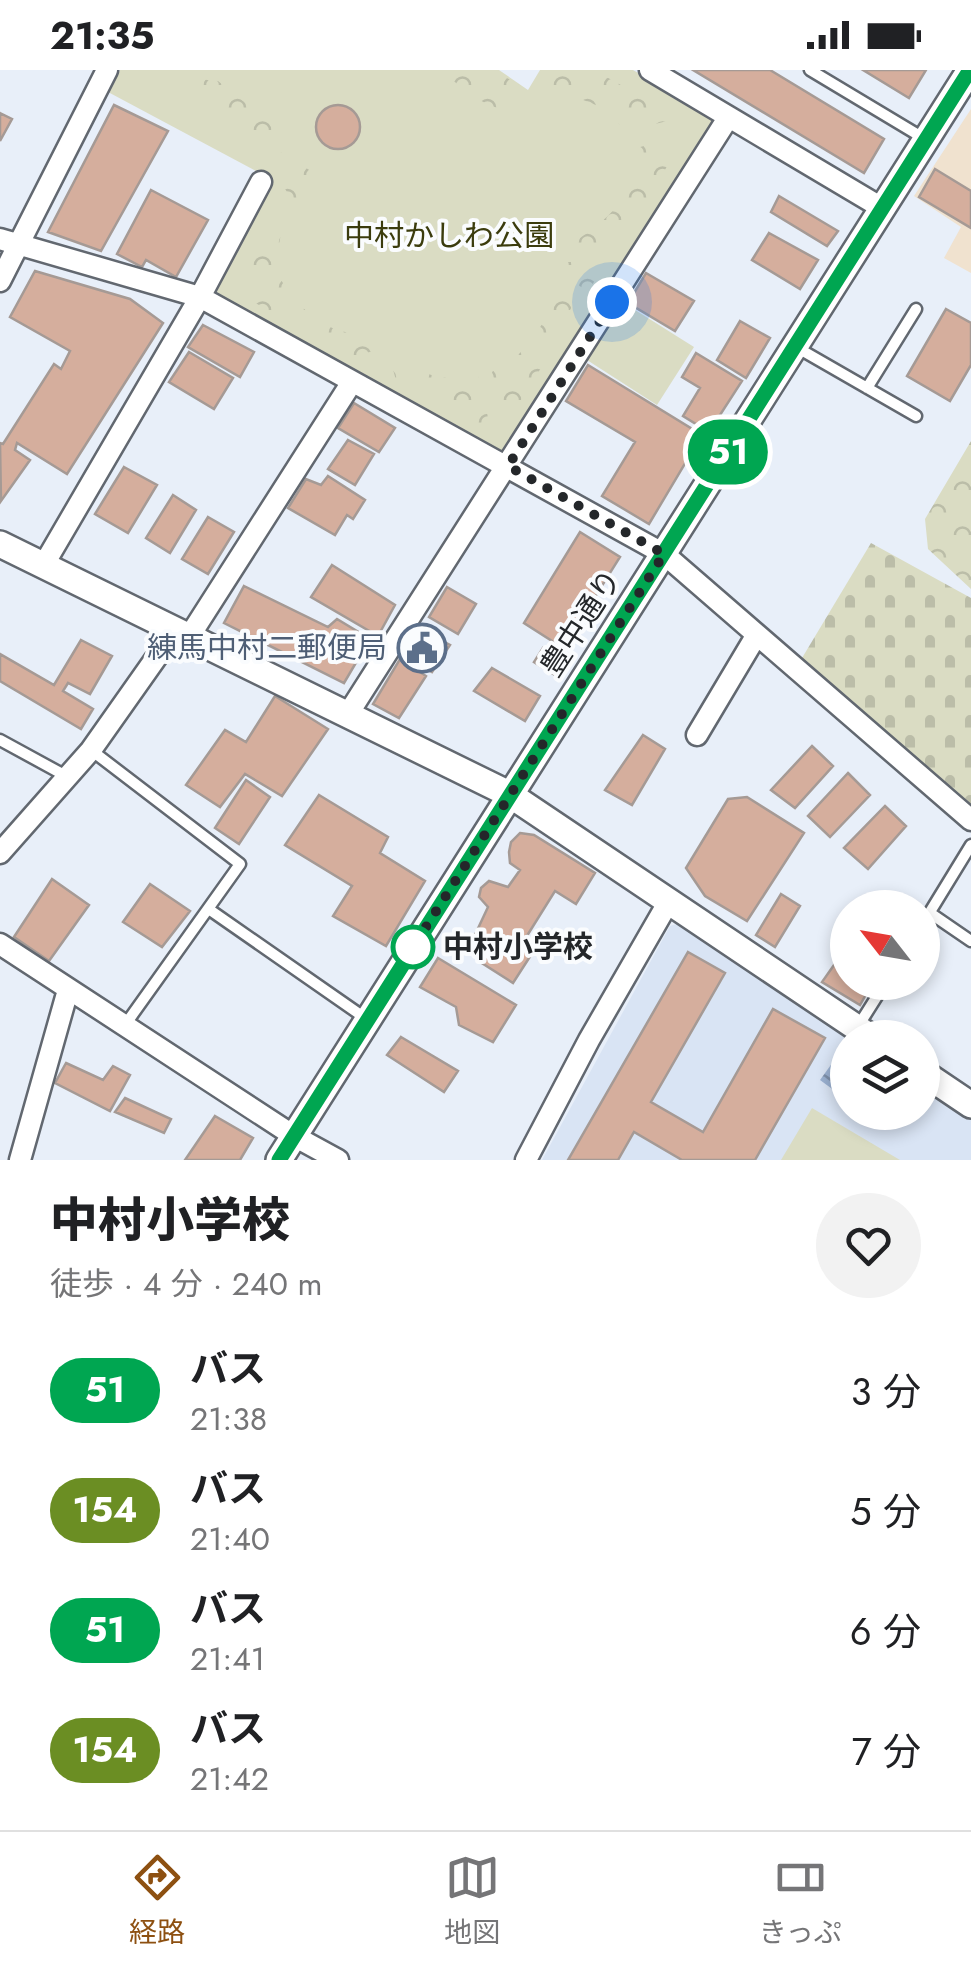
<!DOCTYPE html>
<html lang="ja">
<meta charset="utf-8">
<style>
body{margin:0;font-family:Jost,"Noto Sans JP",sans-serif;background:#f2f2f2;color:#202124;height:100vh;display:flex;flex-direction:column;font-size:38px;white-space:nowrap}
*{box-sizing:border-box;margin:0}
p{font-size:32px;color:#757577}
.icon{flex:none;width:55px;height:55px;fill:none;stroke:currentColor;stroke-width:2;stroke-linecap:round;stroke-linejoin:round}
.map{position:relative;height:1090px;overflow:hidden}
.sheet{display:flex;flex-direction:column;background:#fff;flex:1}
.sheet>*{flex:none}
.badge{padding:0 20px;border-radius:32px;font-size:35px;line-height:65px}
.needle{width:65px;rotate:301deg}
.fabs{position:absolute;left:830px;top:820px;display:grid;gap:20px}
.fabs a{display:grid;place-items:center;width:110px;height:110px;border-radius:50%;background:#fff;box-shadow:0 5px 15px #0003;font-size:50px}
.you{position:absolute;width:50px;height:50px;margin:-25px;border:8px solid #fff;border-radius:50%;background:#1a73e8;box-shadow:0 0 0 15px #1a73e833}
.map>.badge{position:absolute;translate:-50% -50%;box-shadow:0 0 0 5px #fff}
.round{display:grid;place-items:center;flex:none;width:105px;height:105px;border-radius:52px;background:#f2f2f2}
.head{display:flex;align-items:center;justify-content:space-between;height:170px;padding:0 50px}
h1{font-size:48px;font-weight:800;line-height:75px}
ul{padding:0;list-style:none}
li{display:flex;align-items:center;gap:30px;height:120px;padding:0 50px}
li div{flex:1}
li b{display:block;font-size:38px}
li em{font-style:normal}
li .badge{min-width:110px;font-weight:700;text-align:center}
.status{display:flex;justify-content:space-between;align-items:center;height:70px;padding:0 50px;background:#fff;direction:ltr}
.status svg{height:28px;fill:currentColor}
.tab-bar{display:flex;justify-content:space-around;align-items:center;height:140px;border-top:2px solid #e0e0e0;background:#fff;font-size:28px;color:#757577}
.tab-bar a{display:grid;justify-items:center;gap:5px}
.tab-bar .active{color:#8d5011}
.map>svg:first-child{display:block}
</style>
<div class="status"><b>21:35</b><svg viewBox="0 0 49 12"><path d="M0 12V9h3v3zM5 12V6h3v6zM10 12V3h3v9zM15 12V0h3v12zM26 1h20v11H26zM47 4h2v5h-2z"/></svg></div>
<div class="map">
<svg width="971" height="1090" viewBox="0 0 971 1090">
<defs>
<pattern id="forest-crowns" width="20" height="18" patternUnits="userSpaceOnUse" patternTransform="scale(2.5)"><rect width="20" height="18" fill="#dadcc3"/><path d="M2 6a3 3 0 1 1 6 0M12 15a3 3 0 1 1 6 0" fill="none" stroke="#bbbda8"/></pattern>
<pattern id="cemetery-stones" width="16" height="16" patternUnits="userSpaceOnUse" patternTransform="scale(2.5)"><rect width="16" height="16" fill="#dadcc3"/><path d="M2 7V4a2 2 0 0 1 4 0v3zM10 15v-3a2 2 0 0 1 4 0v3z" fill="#bbbda8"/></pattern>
<pattern id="water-ripples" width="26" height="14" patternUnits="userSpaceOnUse" patternTransform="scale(2.5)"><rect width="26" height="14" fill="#9bb1d1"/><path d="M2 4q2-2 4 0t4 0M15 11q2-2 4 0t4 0" fill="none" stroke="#7e90aa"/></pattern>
</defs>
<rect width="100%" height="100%" fill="#e8eff9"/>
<path fill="#f0e2cf" d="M971,39V203L944,188L961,157L914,126Z"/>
<path fill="#d9e4f4" d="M680,853L849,967L848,1042H922L923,1017L971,1050V1090H542L670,856Z"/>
<path fill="#dadcc3" d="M120,0H499L528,20L540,0H633L711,45L712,57L509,379L497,381L220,229L216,219L271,109L108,22Z
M624,233L694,277L657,335L587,290Z
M812,1038L900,1090H781Z"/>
<path fill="url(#forest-crowns)" d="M156,0H174L197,9L218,11L274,56L266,68C238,67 219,41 198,25C186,15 170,8 156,0Z
M438,0H493L519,15L504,40C474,32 462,15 438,0Z
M559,0H594L644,28L648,25L679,44L676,49L625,61C606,35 578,21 545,31L542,29Z
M680,66L684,68L629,160L619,161L600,190L603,198L592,215L583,218L566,208L563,199L567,192H572L582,177L577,174L580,168C615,144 635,123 633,79Z
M281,82L314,103C292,136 278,152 278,194L243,207L241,198L252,189L287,122L282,114L289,102L280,89Z
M281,210C294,230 312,251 335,259C351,264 365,267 381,276L379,279L354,287L347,285L344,277L323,264L318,267L250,230L246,222Z
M558,218L576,229L570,240L575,246L566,259L558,258L542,285L544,293L508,351L503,352L492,302C501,295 512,290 520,283C539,265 549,242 558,218Z
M393,285C417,304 449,314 478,305L490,356L483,358L447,334L445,337L396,310L390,289Z
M971,371V519L928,479L925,449Z"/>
<path fill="url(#cemetery-stones)" d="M871,473L971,528V736L802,588Z"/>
<path fill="url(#water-ripples)" d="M843,978L847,982V1030L820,1010Z"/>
<path fill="#d5ae9d" stroke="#a59a95" stroke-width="2.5" d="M693,0H770L884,69L864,103Z
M863,0H926L909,28Z
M114,35L168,61L101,181L48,162Z
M316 57a22 22 0 1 1 44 0a22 22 0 1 1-44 0Z
M0,43L12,49L0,71Z
M935,99L971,121V158L919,127Z
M151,120L208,150L176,207L146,190L142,197L117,184Z
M779,126L838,161L827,176L771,142Z
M769,163L818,190L800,219L752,190Z
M35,201L130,229L163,253L67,404L17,373L15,380L30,390L1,431L0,373L3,374L54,294L61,299L70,281L10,247Z
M646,203L694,231L675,261L628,233Z
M946,239L971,253V295L950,331L907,306Z
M740,251L770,268L746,308L717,290Z
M203,255L254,282L240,307L188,277Z
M189,282L233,308L214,339L169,312Z
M696,283L742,311L709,362L683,346L700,318L682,307Z
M588,295L702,365L649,454L602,426L635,372L566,331Z
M354,333L395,358L379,382L338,358Z
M348,370L374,384L355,415L328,399Z
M124,397L157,415L128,463L95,444Z
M328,406L365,430L353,449L347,445L335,465L288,438L306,409L321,415Z
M173,425L196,440L170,483L146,468Z
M208,447L234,462L208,504L182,489Z
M580,462L620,487L563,578L524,553Z
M332,495L395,535L378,566L311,527Z
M244,516L328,557L337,549L370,569L344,613L224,553Z
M447,517L476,534L458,564L429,547Z
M418,558L450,575L432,602L401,584Z
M81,570L112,586L90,624L68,613L63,621L93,639L81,659L0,611V584L54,615Z
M543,578L565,590L555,605L534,592Z
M400,589L426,606L399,648L373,634Z
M492,598L540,626L525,651L474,621Z
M275,626L328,659L282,726L245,704L220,737L186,715L225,660L246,672Z
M643,665L665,679L632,735L605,720Z
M812,676L833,696L795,738L771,720Z
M848,703L870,725L830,767L808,746Z
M246,710L270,727L239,774L215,758Z
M319,725L388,767L380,783L425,811L386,876L333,846L352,816L285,775Z
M747,727L804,763L747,851L705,826L686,798L728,729Z
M885,736L906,756L868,799L844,778Z
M520,763L534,765L595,803L576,834L555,821L520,877L531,885L513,913L477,890L474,867L488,837L479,827L481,818L489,811L508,817L520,800L510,793L509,782L511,772Z
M52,809L89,835L49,891L14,867Z
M150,814L190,841L162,877L123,852Z
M781,824L800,836L775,877L756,865Z
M848,875V912H873L860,935L822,912Z
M688,882L725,903L651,1032L703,1062L773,939L825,968L755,1090H682L634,1062L618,1090H568Z
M438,888L516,935L493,972L459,955L456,937L420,917Z
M401,967L458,1001L444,1022L387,985Z
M66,993L103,1010L113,996L130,1005L110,1041L55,1013Z
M125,1028L171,1049L164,1063L115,1042Z
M215,1046L253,1068L240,1090H185Z"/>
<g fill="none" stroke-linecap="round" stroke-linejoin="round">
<g stroke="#626870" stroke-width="15">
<path id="service" d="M810,0L925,69
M796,277L916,346
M867,318L916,239
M0,670L66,706
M91,680L240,794L125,955
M210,840L368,950
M930,843L971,871
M922,855L971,775
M857,958L886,912"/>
</g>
<g stroke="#626870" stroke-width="25">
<path id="minor" d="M650,0L882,138
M0,169L200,227L664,484L971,750
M0,211L107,0
M43,496L200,227L261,112
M189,567L352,312
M348,644L728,48
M697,665L756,566
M0,783L91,680L175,561
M0,874L294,1066L338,1090
M20,1090L68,920
M526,1090L589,970L669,831"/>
</g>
<g stroke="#626870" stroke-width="30">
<path id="tertiary" d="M0,474L509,724L872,968
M922,1002L971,1035
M279,1090L970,0"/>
</g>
<use href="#service" stroke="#fff" stroke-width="10"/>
<use href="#minor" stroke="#fff" stroke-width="20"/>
<use href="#tertiary" stroke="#fff" stroke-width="25"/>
</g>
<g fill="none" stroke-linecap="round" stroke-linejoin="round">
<g stroke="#fff" stroke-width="22">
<path id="line" d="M279,1090L970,0"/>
</g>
<use href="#line" stroke="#00a651" stroke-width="15"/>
<path stroke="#24272a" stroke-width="10" stroke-dasharray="0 18" d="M413,877L410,882L664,484L508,396L612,232"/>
</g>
<defs>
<g id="civic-ring" transform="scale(2.5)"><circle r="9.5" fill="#fafcfe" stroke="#5c6f8a" stroke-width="1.5"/><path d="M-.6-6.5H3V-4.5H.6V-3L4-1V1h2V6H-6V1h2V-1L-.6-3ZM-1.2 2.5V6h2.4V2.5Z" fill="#5c6f8a"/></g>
</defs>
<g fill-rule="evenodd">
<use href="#civic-ring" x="422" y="578"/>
</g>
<circle fill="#fff" stroke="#00a651" stroke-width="5" cx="413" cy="877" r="20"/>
<g text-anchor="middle" stroke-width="8" stroke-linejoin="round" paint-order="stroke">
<g font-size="30" fill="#3b3c0d" stroke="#fafcfe">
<text x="449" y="176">中村かしわ公園</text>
</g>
<g font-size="30" fill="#24272a" stroke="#fafcfe">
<text transform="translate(581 553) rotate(-57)" y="10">豊中通り</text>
</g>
<g font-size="30" fill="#4e5e75" stroke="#fafcfe" text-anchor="end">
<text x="387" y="588">練馬中村二郵便局</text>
</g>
<g font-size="30" font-weight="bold" fill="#24272a" stroke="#fafcfe" text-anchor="start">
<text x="443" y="887">中村小学校</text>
</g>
</g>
</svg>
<div class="fabs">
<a><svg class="needle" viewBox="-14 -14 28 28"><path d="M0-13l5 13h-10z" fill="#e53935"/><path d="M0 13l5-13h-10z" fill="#757577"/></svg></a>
<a><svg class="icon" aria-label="layers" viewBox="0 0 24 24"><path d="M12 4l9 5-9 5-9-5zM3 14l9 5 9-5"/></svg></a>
</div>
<div class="you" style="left:612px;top:232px"></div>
<b class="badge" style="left:728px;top:382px;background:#00a651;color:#fff">51</b>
</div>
<section class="sheet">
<div class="head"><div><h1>中村小学校</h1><p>徒歩 · 4 分 · 240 m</p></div><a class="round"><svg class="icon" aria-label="heart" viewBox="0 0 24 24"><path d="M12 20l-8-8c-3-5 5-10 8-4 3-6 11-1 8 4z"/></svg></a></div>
<ul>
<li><span class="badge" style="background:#00a651;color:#fff">51</span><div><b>バス</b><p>21:38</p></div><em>3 分</em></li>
<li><span class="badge" style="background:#6b8e23;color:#fff">154</span><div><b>バス</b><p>21:40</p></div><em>5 分</em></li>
<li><span class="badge" style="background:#00a651;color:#fff">51</span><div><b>バス</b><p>21:41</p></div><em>6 分</em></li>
<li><span class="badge" style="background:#6b8e23;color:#fff">154</span><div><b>バス</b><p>21:42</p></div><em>7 分</em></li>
</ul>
</section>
<nav class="tab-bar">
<a class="active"><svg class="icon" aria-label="directions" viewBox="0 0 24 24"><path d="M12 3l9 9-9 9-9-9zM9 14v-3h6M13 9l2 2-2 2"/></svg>経路</a>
<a><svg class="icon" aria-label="map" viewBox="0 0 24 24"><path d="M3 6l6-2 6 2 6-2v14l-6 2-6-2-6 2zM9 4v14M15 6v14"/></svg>地図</a>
<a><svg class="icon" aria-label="tickets" viewBox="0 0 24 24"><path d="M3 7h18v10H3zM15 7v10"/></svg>きっぷ</a>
</nav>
